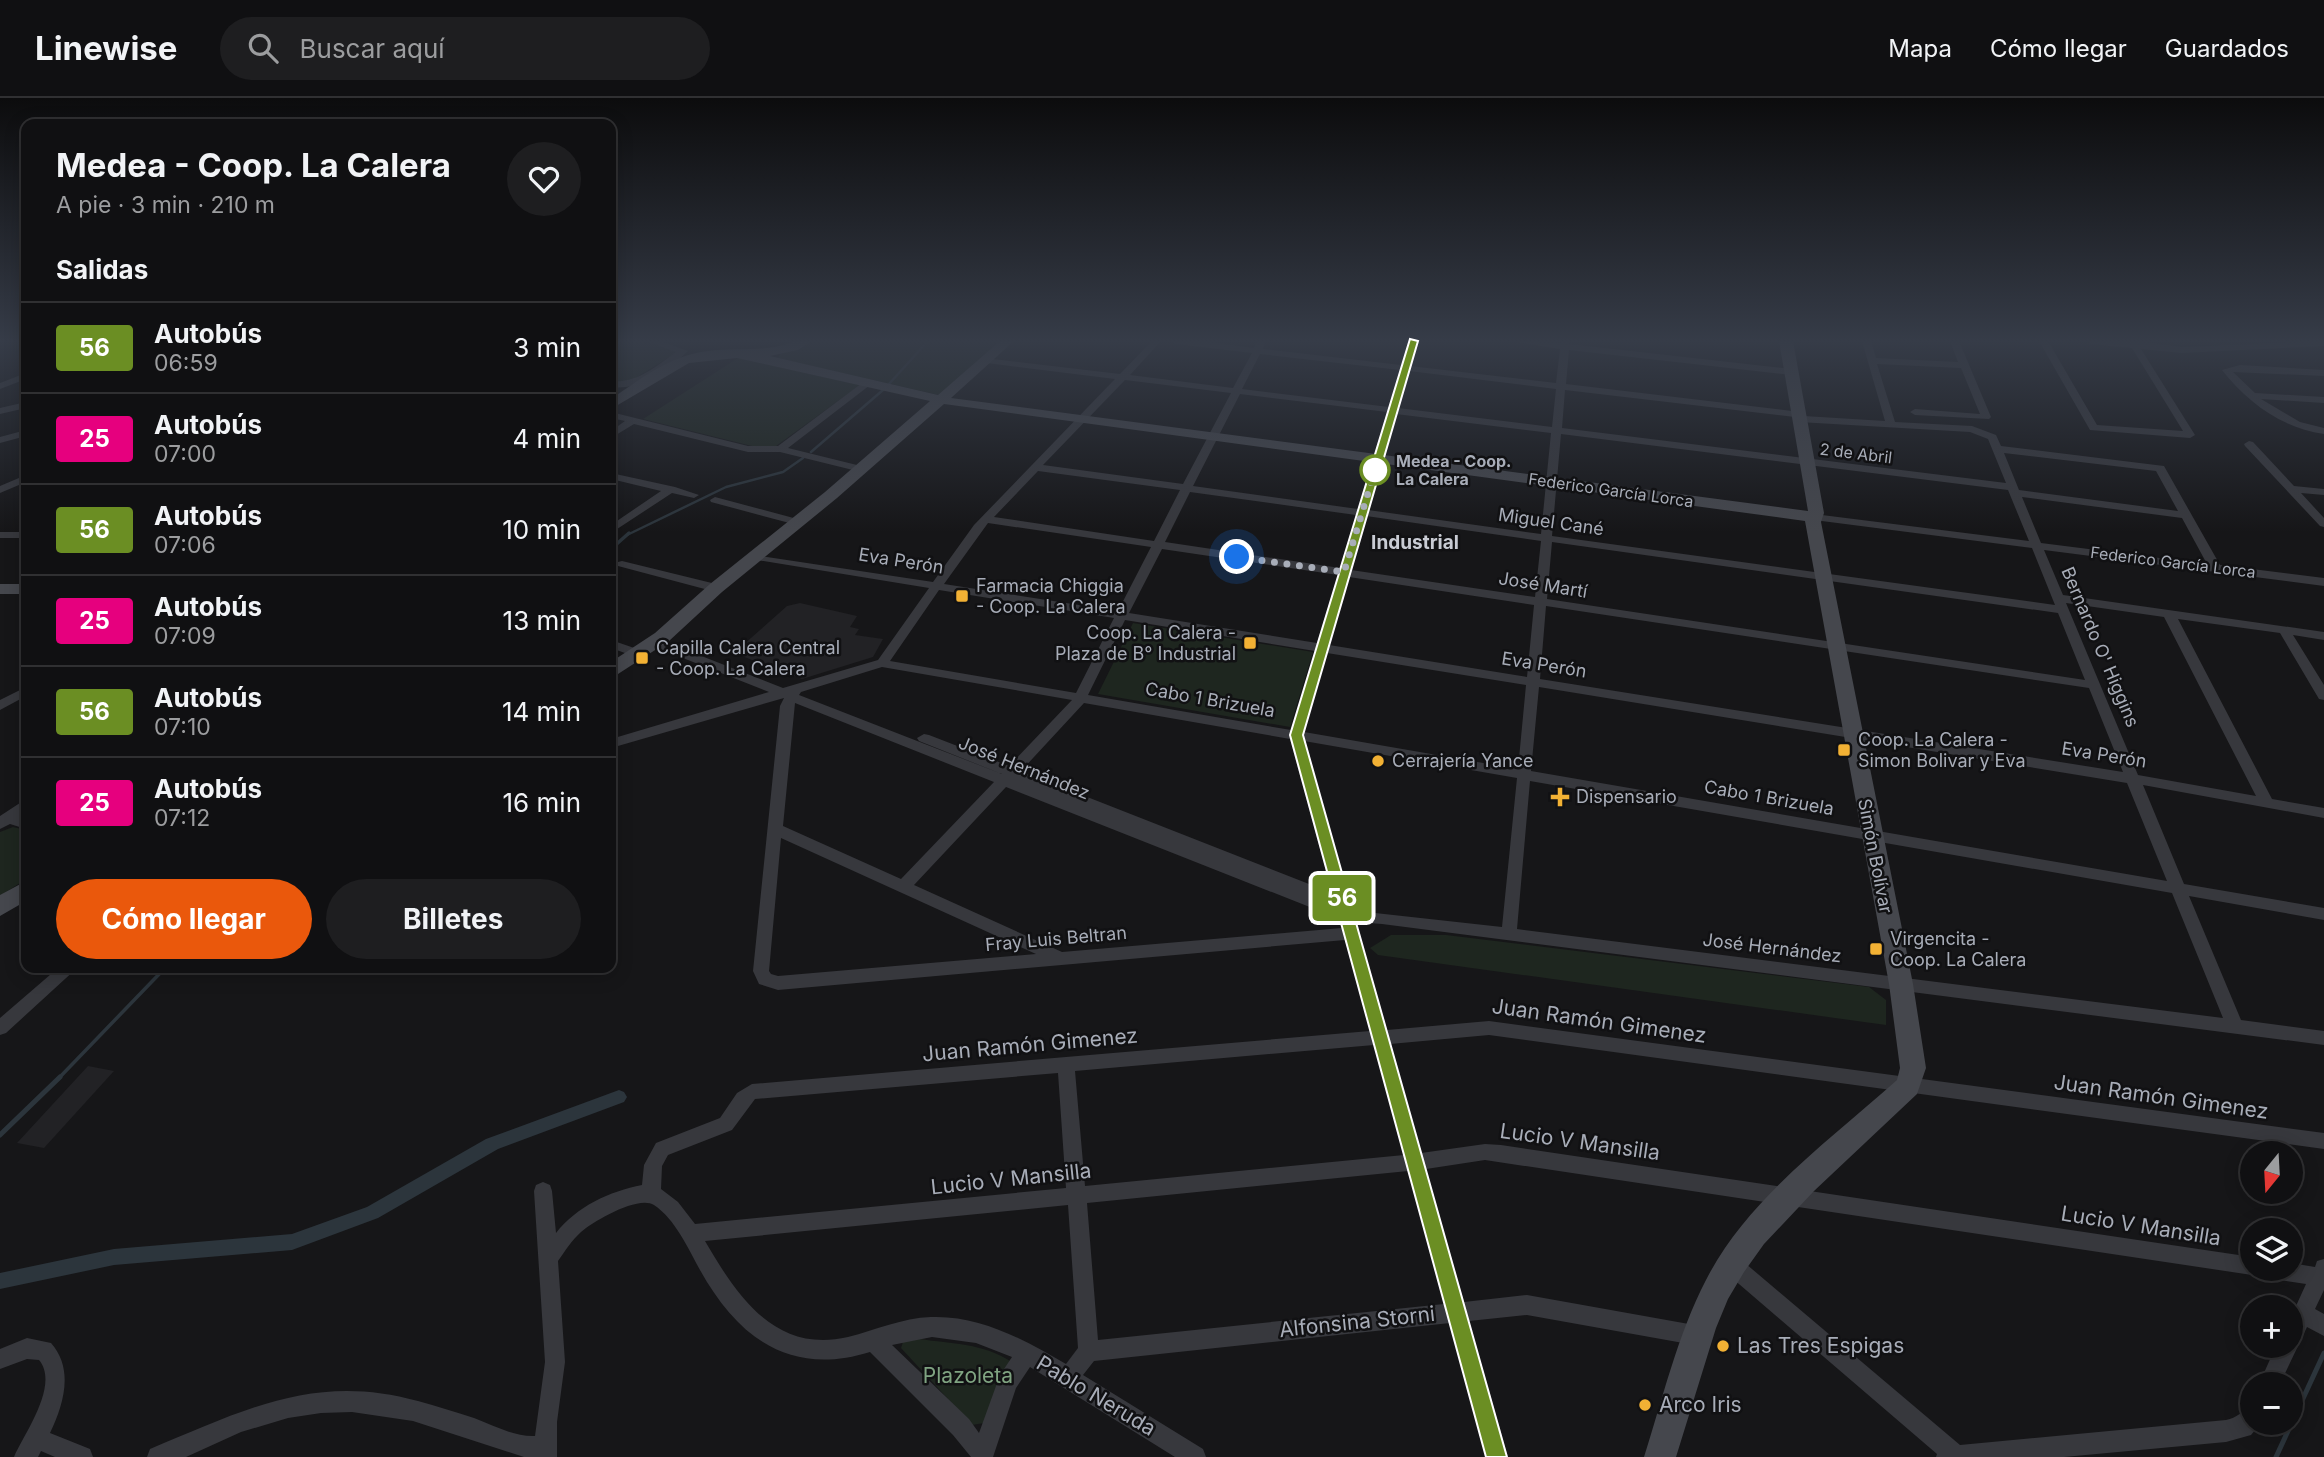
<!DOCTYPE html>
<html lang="es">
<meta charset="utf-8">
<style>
body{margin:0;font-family:Inter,sans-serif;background:#1e1e20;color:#f1f3f6;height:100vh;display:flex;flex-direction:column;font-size:26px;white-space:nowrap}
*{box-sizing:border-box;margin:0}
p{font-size:23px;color:#9c9d9f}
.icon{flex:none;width:38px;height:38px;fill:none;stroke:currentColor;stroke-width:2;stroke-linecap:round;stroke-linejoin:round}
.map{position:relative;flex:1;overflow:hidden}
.details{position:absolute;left:21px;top:21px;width:595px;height:854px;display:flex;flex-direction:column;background:#101012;border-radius:14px;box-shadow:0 4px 18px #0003,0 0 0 2px #303032}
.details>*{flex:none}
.badge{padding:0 14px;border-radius:5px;font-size:24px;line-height:46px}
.needle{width:46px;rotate:198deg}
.tools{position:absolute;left:2240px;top:1043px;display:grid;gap:14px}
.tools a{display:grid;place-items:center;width:63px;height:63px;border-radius:50%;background:#101012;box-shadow:0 4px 18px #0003,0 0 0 2px #303032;font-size:35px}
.you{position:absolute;width:35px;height:35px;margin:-18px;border:5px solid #fff;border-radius:50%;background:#1a73e8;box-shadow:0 0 0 10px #1a73e833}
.map>.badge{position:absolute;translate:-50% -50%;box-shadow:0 0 0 4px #fff}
h2{padding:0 35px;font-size:26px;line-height:63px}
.round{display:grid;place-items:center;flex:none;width:74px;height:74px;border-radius:37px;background:#1e1e20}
.headline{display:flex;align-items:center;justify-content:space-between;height:119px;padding:0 35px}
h1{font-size:33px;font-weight:700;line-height:52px}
.button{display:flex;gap:14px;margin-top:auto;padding:14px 35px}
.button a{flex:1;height:80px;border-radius:42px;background:#ea580c;color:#fff;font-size:28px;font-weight:700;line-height:80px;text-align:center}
.button a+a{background:#1e1e20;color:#f1f3f6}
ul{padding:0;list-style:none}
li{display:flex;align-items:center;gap:21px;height:91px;padding:0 35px;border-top:2px solid #303032}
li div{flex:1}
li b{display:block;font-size:26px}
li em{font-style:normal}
li .badge{min-width:77px;font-weight:700;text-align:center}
header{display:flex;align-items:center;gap:42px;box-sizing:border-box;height:98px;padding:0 35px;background:#101012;border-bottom:2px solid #303032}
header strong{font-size:33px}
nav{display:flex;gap:38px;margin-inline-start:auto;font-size:24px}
.search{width:490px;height:63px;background:#1e1e20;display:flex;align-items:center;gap:18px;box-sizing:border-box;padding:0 24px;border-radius:38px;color:#9c9d9f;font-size:26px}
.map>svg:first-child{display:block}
</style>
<header>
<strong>Linewise</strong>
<div class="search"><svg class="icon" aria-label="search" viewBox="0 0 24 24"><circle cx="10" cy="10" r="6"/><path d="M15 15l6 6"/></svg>Buscar aquí</div>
<nav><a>Mapa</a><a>Cómo llegar</a><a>Guardados</a></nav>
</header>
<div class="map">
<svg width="2324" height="1359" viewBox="0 0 2324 1359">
<rect width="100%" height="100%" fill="#161618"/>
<path fill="#222225" d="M800,505L857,518L850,529L859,531L855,537L883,541L873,559L802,581L734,555L787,508Z
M88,968L114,973L44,1050L17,1045Z"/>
<path fill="#1e261f" d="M611,243H641L679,253L626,286L611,283Z
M812,243H1002L939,297L777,260L781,256Z
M738,260L860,287L776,348L760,350L643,321Z
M1133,525L1313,554L1290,629L1098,596Z
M13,729L26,732V781L0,798V734Z
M1391,837H1446L1869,889L1886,902V927L1378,857L1370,850Z
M919,1241C953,1246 982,1245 1012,1264L984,1325L972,1327L901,1250L903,1244Z"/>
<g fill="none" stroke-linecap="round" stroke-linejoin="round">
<path stroke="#2c353c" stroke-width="2.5" d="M889,286L928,243
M811,354L883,292
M627,437L726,389L783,374L803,360"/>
<path stroke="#2c353c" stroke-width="3.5" d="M611,451L629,435
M58,981L165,870"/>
<path stroke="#2c353c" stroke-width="5" d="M0,1037L60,979
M2276,1359L2324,1255"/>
<path fill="#2c353c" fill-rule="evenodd" d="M619,992L624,994L627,999L624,1004L498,1051L378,1120L292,1152L114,1167L0,1191V1175L114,1151L292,1136L367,1109L486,1041Z"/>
<path fill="#37383d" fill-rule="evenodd" d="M646,243H660L688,253C668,272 639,293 611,289V283C636,286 657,268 676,254Z
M1152,243H1161L1130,277L1233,290L1252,255L1176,246L1172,243H1201L1254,250L1257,243H1266L1263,251L1401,267L1408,243H1417L1410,268L1556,285L1560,251L1510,243L1560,245L1561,243H1569V246L1791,271L1796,274L1791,277L1569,252L1566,286L1800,314L1803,315L1804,318L1885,323L1862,243H1871L1876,260L1958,264L1950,243H1959L1991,319L1989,321L1915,317L1910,314L1915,311L1980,316L1961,270L1877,266L1895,324L1972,328L1996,337L2001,348L2164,368L2220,467L2324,480V488L2044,452L2063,497L2324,534V542L2293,537L2324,587V602L2319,601L2280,535L2178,521L2272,701L2324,710V720L2143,687L2184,786L2324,810V822L2189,798L2241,922L2324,933V947L1382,826L1356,824L1387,932L1489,923L2324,1035V1051L1489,937L1390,946L1421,1055L1485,1046L1501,1047L2252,1159V1171H2291V1165L2315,1169L2317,1163L2324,1161V1192L2315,1211L2324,1216V1238L2307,1229L2280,1286H2259L2276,1248H2291V1219L2306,1186L2267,1180L2259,1175L2252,1177L1485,1062L1426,1071L1464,1204L1527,1197L1700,1228L1707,1231L1710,1238L1707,1245L1700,1248L1527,1217L1469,1223L1508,1359H1486L1450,1225L1094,1263L1083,1277L1203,1351L1206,1359H1175L1030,1269L1016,1290L993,1359H971L953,1337L870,1254C790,1279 738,1240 700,1172C688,1150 675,1121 654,1107C638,1097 594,1123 581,1134C572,1142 565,1153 558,1163L565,1264L557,1324V1359H524L413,1323L352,1314L321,1315L288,1320L241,1334L186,1359H147L150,1351C243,1313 314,1274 418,1303C437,1308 455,1314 474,1320C493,1327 514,1339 535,1338L545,1264L534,1093L536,1087L543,1084L550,1087L552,1093L556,1135C576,1109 610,1093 642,1087L644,1067L656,1045L720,1020L737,995L752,986L1370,933L1345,842L778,892L759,886L753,873L780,608L784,600L611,650V641L769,594L650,547L648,544L650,541H658L783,590L878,562L929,490L757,462L751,459L753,457L933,484L974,427L1115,281L987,265L982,262L984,260L1120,276ZM1260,256L1400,272L1389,309L1242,291ZM1409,273L1556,291L1552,329L1398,310ZM1125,282L1231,295L1183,386L1043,367ZM1565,292L1795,319L1796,323L1799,324L1970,334L1988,341L2006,385L1562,330ZM1240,296L1387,314L1358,411L1193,388ZM1396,316L1551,335L1541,436L1368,412ZM1561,336L2008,392L2029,443L1814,416L1809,419L1814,422L2032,450L2055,507L1552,438ZM2004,355L2156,373L2178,413L2019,392ZM1038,373L1180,392L1154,443L994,419ZM1190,394L1356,417L1340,470L1165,444ZM2022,399L2182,420L2207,466L2041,445ZM1366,418L1541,443L1535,499L1351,472ZM988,425L1151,449L1118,513L944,486ZM1552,444L2058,515L2085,582L1547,501ZM1162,451L1338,477L1317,545L1129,515ZM1349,479L1534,507L1527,579L1329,547ZM939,492L1114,520L1076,595L890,563ZM2066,505L2164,519L2256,698L2138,677ZM1546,508L2089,590L2123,674L1540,581ZM1125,522L1315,553L1291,632L1088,597ZM1327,555L1526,587L1518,671L1304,634ZM882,569L1072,602L1009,668L929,637L924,636L917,640L919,643L1002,676L799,597L801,594ZM1539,589L2127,685L2167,783L1531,673ZM795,605L994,684L901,781L783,728ZM1084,605L1290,641L1332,795L1021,673ZM1304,643L1517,680L1502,829L1357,813L1359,809L1356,805L1350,802ZM1530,683L2172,795L2223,920L1517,831ZM1006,689L1340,821L1342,830L1062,854L914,787ZM781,740L1036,856L778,878L771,876L769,873ZM1374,947L1404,1057L1085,1088L1075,973ZM1058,975L1066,1090L695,1126L678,1104L661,1091L662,1068L668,1057L732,1032L755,1001ZM1408,1073L1444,1206L1098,1242L1087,1105ZM1068,1107L1078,1250L1066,1266C1025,1242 980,1217 931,1219C902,1220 876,1232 848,1239C775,1256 737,1198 705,1143ZM932,1239L976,1245L1012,1259L1000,1277L979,1335L969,1321L892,1247Z
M2039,243H2048L2097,327L2183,333L2132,250L2090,246L2086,243H2137L2182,249L2324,243V248L2182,255L2141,251L2195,337L2190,340L2090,332Z
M2240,267L2324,272V278L2233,274L2255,295L2324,299V305L2261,301L2300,324L2324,330V336C2282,330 2248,305 2222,272Z
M26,275V281L0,291V285Z
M866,282L874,284L788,350L865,369L866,371L861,374L780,354H748L634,326L611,340V333L625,323L611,320V314L748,348H778Z
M26,304V310L0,316V310Z
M26,332V338L0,345V339Z
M2249,343L2253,344L2294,388L2324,391V397L2301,395L2324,420V429L2320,428L2245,348L2244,346Z
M611,375L675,389L699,397L694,400L672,395L611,435V427L661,393L611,381Z
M26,377V384L0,395V388Z
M715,399L801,422L803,424L797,427L711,404L710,402Z
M0,434H26V440H0Z
M622,463L720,487L722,490L716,494L618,468V464Z
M611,542L640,552L642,555L636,559L611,550Z
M26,589V598L0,612V602Z
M26,701V713L20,718L26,721V731L10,726L0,731V718Z
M58,870H77L6,935L0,937V920Z
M1732,1158L1739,1160L1960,1347L2226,1322C2237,1320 2242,1313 2252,1309V1325H2261L2251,1337L2226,1344L2064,1359H1936L1937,1356L1725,1174L1722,1167L1725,1160Z
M27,1240L51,1245C74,1271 64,1306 50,1335L90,1351L93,1359H55L41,1353L38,1359H14C24,1336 60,1287 39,1262L27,1261L0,1271V1251Z"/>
<path fill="#45474d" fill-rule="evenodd" d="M794,243H812L798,252L770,258L938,297L1000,243H1014L951,300L1808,413L1779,243H1793L1824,415L1821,424L1913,886L1926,970L1917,996L1814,1093L1764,1146L1744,1174L1728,1201L1716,1230L1676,1359H1644C1663,1300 1677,1238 1706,1182C1747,1101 1830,1042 1897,982L1900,970L1889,886L1805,423L944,306L837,400L722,494L669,543L618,576L611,578V564L655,535L710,486L825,394L930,303L737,260L689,265L611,311V301C641,281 670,257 708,253C736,249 768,255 794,243Z
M0,486H26V496H0Z
M26,783V803L0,818V797Z"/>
</g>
<linearGradient id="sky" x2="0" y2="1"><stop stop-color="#0c0c0d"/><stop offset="0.56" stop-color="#363c48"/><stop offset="1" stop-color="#363c48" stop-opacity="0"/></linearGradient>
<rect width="2324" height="434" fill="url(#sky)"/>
<path fill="#6b8e23" stroke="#fff" stroke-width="2" d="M1410,241L1418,243L1303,637L1507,1359H1486L1290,637Z"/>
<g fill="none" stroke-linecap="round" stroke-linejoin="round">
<path stroke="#a8adb8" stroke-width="7" stroke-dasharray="0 12.6" d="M1237,459L1344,474L1375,372"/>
</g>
<circle fill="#fff" stroke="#6b8e23" stroke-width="3.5" cx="1375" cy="372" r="14"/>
<g fill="#f2b134" stroke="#111113" stroke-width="2.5">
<rect x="955" y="491" width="14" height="14" rx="3.5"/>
<rect x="1243" y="538" width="14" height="14" rx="3.5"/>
<rect x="635" y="553" width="14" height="14" rx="3.5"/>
<rect x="1837" y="645" width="14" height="14" rx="3.5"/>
<circle cx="1378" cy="663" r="7"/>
<path d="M1556.5 688.5h7v7h7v7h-7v7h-7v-7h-7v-7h7z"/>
<rect x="1869" y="844" width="14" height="14" rx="3.5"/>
<circle cx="1723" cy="1248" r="7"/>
<circle cx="1645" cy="1307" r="7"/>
</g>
<g text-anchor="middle" stroke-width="5" stroke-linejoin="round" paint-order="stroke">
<g font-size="16" fill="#a8adb8" stroke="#111113">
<text transform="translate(1856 355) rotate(7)" y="6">2 de Abril</text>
<text transform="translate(1611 392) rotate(8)" y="6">Federico García Lorca</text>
<text transform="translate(2173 464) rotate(7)" y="6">Federico García Lorca</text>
</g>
<g font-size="16" font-weight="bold" fill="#a8adb8" stroke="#111113" text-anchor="start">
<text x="1396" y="369">Medea - Coop.<tspan x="1396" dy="18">La Calera</tspan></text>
</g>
<g font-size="18" fill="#a8adb8" stroke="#111113">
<text transform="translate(1551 424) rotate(8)" y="6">Miguel Cané</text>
<text transform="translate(901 463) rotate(9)" y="6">Eva Perón</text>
<text transform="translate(1543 487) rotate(9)" y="6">José Martí</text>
<text transform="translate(2100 549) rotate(67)" y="6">Bernardo O' Higgins</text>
<text transform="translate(1544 567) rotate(9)" y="6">Eva Perón</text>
<text transform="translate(1210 602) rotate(10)" y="6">Cabo 1 Brizuela</text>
<text transform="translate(2104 657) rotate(9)" y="6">Eva Perón</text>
<text transform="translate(1024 670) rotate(22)" y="6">José Hernández</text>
<text transform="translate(1769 700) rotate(10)" y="6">Cabo 1 Brizuela</text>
<text transform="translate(1875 758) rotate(79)" y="6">Simón Bolívar</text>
<text transform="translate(1056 841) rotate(-5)" y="6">Fray Luis Beltran</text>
<text transform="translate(1772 850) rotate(7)" y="6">José Hernández</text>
</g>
<g font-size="18" fill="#a8adb8" stroke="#111113" text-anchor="start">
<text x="976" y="494">Farmacia Chiggia<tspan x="976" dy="21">- Coop. La Calera</tspan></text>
<text x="1236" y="541" text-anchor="end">Coop. La Calera -<tspan x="1236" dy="21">Plaza de B° Industrial</tspan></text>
<text x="656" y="556">Capilla Calera Central<tspan x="656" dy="21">- Coop. La Calera</tspan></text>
<text x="1858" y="648">Coop. La Calera -<tspan x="1858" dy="21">Simon Bolivar y Eva</tspan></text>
<text x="1392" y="669">Cerrajería Yance</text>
<text x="1576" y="705">Dispensario</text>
<text x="1890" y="847">Virgencita -<tspan x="1890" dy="21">Coop. La Calera</tspan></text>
</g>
<g font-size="19" font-weight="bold" fill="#c9ccd4" stroke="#111113">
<text x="1415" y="451">Industrial</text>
</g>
<g font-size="21" fill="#a8adb8" stroke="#111113">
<text transform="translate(1599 923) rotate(8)" y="7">Juan Ramón Gimenez</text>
<text transform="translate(1030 947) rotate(-5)" y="7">Juan Ramón Gimenez</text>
<text transform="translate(2161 999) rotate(8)" y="7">Juan Ramón Gimenez</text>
<text transform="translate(1580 1044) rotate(8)" y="7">Lucio V Mansilla</text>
<text transform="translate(1011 1081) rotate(-6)" y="7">Lucio V Mansilla</text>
<text transform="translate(2141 1128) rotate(9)" y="7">Lucio V Mansilla</text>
<text transform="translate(1357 1224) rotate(-6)" y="7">Alfonsina Storni</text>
<text transform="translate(1096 1298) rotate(31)" y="7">Pablo Neruda</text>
</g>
<g font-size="21" fill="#a8adb8" stroke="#111113" text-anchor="start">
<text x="1737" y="1255">Las Tres Espigas</text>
<text x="1659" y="1314">Arco Iris</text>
</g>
<g font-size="21" fill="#7fa381" stroke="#111113">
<text x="968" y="1285">Plazoleta</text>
</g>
</g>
</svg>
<div class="tools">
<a><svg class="needle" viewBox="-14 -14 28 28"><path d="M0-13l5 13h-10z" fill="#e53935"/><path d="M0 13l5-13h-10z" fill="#9c9d9f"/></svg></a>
<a><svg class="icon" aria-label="layers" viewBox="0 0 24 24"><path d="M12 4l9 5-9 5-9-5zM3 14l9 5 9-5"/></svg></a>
<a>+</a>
<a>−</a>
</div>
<div class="you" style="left:1237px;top:459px"></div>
<b class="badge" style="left:1342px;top:800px;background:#6b8e23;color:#fff">56</b>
<section class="details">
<div class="headline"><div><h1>Medea - Coop. La Calera</h1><p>A pie · 3 min · 210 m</p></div><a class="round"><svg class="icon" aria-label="heart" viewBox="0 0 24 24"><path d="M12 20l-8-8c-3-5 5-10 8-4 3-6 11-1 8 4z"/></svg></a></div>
<h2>Salidas</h2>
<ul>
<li><span class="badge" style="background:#6b8e23;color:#fff">56</span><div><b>Autobús</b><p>06:59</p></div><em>3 min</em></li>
<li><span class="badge" style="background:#e6007e;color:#fff">25</span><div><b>Autobús</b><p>07:00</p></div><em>4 min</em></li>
<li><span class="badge" style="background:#6b8e23;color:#fff">56</span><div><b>Autobús</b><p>07:06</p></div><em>10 min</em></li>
<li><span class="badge" style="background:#e6007e;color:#fff">25</span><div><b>Autobús</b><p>07:09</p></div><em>13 min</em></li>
<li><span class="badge" style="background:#6b8e23;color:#fff">56</span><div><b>Autobús</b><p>07:10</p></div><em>14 min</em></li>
<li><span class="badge" style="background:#e6007e;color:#fff">25</span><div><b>Autobús</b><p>07:12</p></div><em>16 min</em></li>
</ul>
<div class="button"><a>Cómo llegar</a><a>Billetes</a></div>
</section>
</div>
